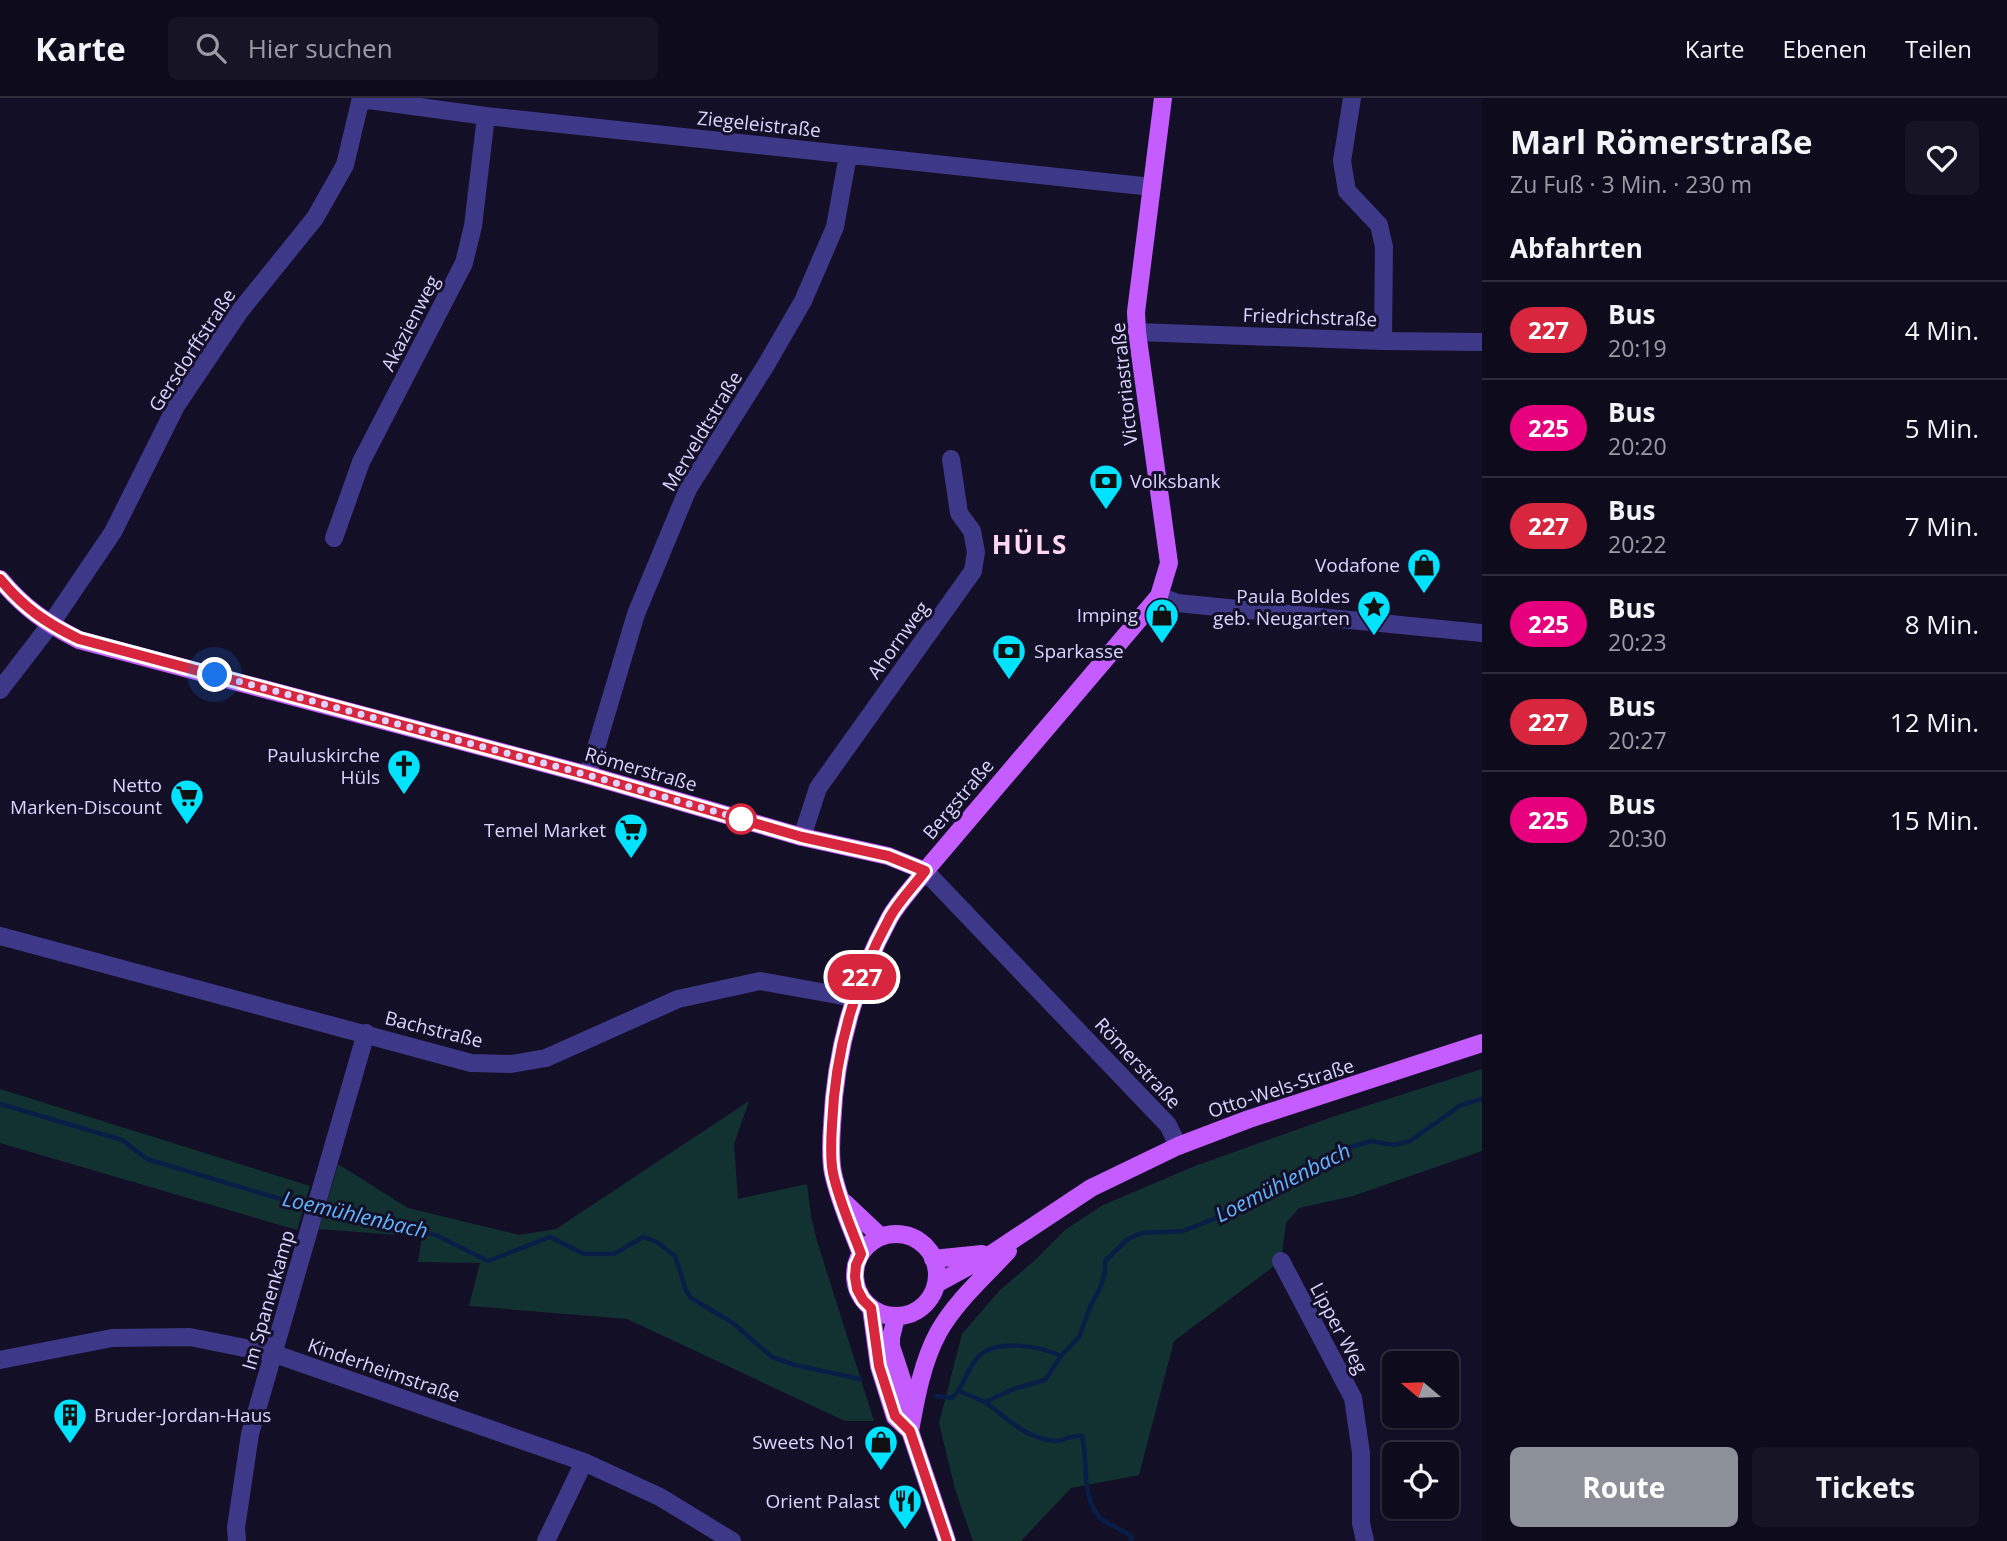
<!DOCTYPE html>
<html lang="de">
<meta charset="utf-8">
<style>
body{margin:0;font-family:"Open Sans",sans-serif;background:#171426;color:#f1f3f6;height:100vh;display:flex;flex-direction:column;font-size:26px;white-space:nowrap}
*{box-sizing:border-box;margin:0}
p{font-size:23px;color:#9b9ba4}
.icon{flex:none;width:38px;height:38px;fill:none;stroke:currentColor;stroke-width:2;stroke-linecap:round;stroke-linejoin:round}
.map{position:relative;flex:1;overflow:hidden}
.details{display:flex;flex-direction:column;background:#0e0b1d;width:525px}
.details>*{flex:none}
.badge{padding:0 14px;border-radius:23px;font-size:24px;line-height:46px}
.needle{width:46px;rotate:289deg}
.controls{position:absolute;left:1382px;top:1253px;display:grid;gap:14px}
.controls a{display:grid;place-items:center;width:77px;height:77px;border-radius:10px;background:#0e0b1d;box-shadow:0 2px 5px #0004,0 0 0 2px #2e2b3b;font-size:35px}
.you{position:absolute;width:35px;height:35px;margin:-18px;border:5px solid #fff;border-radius:50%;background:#1a73e8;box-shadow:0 0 0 10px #1a73e833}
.map>.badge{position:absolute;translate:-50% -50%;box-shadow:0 0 0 4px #fff}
h2{padding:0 28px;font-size:26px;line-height:63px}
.round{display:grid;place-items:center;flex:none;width:74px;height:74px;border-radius:10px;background:#171426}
.headline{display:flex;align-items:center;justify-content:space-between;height:119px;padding:0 28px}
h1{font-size:33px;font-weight:700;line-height:52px}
.cta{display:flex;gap:14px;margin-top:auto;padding:14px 28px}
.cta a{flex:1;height:80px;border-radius:10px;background:#8c9099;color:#fff;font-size:28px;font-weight:700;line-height:80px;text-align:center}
.cta a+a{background:#171426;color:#f1f3f6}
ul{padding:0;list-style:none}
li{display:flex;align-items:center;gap:21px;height:98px;padding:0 28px;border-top:2px solid #2e2b3b}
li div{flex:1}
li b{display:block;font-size:26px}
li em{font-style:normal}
li .badge{min-width:77px;font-weight:700;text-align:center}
header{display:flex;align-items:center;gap:42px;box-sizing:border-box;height:98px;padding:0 35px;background:#0e0b1d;border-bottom:2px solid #2e2b3b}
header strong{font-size:33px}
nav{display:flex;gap:38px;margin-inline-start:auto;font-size:24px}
.search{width:490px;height:63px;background:#171426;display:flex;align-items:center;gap:18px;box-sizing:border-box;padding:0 24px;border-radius:10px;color:#9b9ba4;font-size:26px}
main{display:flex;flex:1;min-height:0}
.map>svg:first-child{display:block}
</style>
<header>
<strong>Karte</strong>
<div class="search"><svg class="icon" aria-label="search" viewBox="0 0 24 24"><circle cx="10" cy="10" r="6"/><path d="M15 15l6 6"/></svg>Hier suchen</div>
<nav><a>Karte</a><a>Ebenen</a><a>Teilen</a></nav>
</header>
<main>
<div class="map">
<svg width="1482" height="1443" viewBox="0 0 1482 1443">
<rect width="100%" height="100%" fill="#130f27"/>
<path fill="#113231" d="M1482,971V1053L1353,1098L1299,1110L1286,1125L1281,1163L1174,1243L1139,1377L1071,1390L1021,1443H973L955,1391L939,1325L962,1236L999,1193L1034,1163L1065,1132L1103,1107L1195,1068L1335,1018Z
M0,991L310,1088L297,1132L0,1045Z
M749,1003L734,1046L738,1101L807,1086L811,1118L817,1143L874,1323H845L627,1221L469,1208L480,1165L418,1164L422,1139L319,1131L338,1066L408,1110L519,1137L556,1131Z"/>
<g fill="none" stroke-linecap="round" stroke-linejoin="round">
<path stroke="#091e47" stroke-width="4.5" d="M0,1006L122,1042L147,1061L310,1110
M319,1112L359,1123L436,1137L488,1163L550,1139L584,1156H614L643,1139L657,1144L675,1158L686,1192L691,1200L733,1225L772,1259L795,1267L860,1281
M959,1293L985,1304L1016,1290L1045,1282L1061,1258
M936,1298L952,1300C964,1289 967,1271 978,1259C997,1240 1039,1248 1061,1258L1079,1239L1090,1209L1100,1190L1105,1174V1163L1128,1141L1141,1135L1183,1133L1216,1120L1237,1107L1294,1082L1338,1053L1371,1043L1394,1047L1410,1043L1461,1007L1482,1001
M985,1304C1007,1320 1026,1341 1055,1343C1065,1343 1072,1336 1082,1338C1089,1367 1080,1394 1099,1419C1105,1426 1122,1430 1132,1439L1131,1443"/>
<path stroke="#3d3888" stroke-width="18" d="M1352,0L1342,63L1347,93L1379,127L1384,149L1383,243
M361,1L486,18L1152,89
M1137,234L1383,243L1482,244
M334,440L361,364L464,165L473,128L486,18
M1159,498L1177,505L1482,535
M0,592L50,527L113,434L176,308L240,213L315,120L345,67L361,0
M588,677L636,516L688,391L766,267L803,203L835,129L848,57
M802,739L818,690L973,473L976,454L972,433L959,415L951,361
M925,773L1168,1027L1178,1048
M0,838L471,965L511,966L546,960L678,901L760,883L854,900
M1281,1163L1353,1300L1361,1355V1425L1365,1443
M0,1262L112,1240L190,1239L275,1256L584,1364L660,1399L732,1443
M237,1443L236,1430L250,1336L366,935
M546,1443L584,1364"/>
<path stroke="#c55cff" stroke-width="18" d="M0,481C24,510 46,525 79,542L588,677L802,739L888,758L925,773
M845,1105L881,1139
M855 1177a41 41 0 1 1 82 0a41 41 0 1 1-82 0Z
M861,1156C851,1129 839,1103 833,1075C830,1060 831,1043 832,1028C835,955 855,883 890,819C899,803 914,788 925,773L1159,498L1169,465L1137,234L1136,214L1163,0
M933,1161L982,1156
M936,1186L993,1155L1091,1090L1178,1048L1249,1021L1482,945
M871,1210L879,1268L895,1319L910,1333
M896,1219L891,1240V1248L908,1300L910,1333L947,1443
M910,1333C916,1300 922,1265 938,1235C955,1204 984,1179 1008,1153"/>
</g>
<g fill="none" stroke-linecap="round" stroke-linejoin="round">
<g stroke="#fff" stroke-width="16">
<path id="line" d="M0,481C24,510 46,525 79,541L588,677L802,739L888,758L925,773C914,788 899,803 890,819C855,883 835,955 832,1027C831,1043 830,1060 833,1075C839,1103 851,1129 861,1156L856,1167L855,1179L857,1191L863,1202L871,1210L879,1268L895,1318L910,1333L947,1443"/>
</g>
<use href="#line" stroke="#d7263d" stroke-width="10"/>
<path stroke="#dbd5ff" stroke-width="7" stroke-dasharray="0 12.6" d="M215,577L588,677L741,721"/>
</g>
<defs>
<g id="bank-pin" transform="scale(1.75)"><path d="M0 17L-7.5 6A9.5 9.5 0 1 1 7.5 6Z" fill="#01e2ff" stroke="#130f27"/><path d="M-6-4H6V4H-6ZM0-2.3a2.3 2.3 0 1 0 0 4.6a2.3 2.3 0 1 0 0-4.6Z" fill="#111"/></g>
<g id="shop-pin" transform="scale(1.75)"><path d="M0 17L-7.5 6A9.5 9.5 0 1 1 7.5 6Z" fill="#01e2ff" stroke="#130f27"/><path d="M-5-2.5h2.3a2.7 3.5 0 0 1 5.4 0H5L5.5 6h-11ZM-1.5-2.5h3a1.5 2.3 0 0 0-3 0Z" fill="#111"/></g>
<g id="sight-pin" transform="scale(1.75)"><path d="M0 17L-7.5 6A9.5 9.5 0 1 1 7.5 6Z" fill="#01e2ff" stroke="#130f27"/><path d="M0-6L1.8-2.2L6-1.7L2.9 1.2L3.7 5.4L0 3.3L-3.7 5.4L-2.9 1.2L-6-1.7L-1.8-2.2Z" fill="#111"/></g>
<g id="church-pin" transform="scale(1.75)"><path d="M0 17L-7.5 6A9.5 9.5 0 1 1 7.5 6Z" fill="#01e2ff" stroke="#130f27"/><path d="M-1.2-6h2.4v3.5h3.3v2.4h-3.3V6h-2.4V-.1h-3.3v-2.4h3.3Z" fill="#111"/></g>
<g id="supermarket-pin" transform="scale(1.75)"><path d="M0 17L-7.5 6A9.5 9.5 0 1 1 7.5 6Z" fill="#01e2ff" stroke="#130f27"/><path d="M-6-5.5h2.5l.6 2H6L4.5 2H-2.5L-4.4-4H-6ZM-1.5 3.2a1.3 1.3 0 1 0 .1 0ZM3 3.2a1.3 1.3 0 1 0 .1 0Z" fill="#111"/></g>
<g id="building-pin" transform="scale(1.75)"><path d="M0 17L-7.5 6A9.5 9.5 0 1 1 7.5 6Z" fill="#01e2ff" stroke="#130f27"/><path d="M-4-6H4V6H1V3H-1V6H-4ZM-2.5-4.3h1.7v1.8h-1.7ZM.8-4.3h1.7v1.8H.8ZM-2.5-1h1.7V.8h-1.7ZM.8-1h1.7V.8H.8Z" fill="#111"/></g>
<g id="restaurant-pin" transform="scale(1.75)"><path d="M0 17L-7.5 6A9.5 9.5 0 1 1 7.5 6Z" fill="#01e2ff" stroke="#130f27"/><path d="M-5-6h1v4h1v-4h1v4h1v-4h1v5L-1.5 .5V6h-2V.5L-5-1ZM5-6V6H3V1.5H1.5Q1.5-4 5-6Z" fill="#111"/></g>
</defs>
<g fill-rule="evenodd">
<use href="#bank-pin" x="1106" y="383"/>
<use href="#shop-pin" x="1424" y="467"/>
<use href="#sight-pin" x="1374" y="509"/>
<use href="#shop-pin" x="1162" y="517"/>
<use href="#bank-pin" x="1009" y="553"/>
<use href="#church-pin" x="404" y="668"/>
<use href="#supermarket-pin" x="187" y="698"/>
<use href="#supermarket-pin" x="631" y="732"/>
<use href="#building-pin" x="70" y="1317"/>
<use href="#shop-pin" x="881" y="1344"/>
<use href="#restaurant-pin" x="905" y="1403"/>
</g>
<circle fill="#fff" stroke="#d7263d" stroke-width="3.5" cx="741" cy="721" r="14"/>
<g text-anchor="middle" stroke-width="6" stroke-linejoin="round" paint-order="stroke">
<g font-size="19" fill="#dbd5ff" stroke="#130f27">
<text transform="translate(759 26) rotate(6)" y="7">Ziegeleistraße</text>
<text transform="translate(1310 219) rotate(2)" y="7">Friedrichstraße</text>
<text transform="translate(410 225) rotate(-63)" y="7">Akazienweg</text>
<text transform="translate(192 252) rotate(-57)" y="7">Gersdorffstraße</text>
<text transform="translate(1124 286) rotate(-96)" y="7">Victoriastraße</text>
<text transform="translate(702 333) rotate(-59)" y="7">Merveldtstraße</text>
<text transform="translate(898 542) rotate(-54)" y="7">Ahornweg</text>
<text transform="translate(641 671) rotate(16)" y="7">Römerstraße</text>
<text transform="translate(958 701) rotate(-50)" y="7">Bergstraße</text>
<text transform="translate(434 931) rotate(14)" y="7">Bachstraße</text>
<text transform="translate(1138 965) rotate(47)" y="7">Römerstraße</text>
<text transform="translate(1281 990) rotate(-18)" y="7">Otto-Wels-Straße</text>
<text transform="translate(268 1202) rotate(-74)" y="7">Im Spanenkamp</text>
<text transform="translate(1339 1230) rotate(62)" y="7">Lipper Weg</text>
<text transform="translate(384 1272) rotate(19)" y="7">Kinderheimstraße</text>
</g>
<g font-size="19" fill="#dbd5ff" stroke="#130f27" text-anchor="end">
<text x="1130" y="390" text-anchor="start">Volksbank</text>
<text x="1400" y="474">Vodafone</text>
<text x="1350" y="505">Paula Boldes<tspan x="1350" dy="22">geb. Neugarten</tspan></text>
<text x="1138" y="524">Imping</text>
<text x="1034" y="560" text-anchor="start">Sparkasse</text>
<text x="380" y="664">Pauluskirche<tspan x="380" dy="22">Hüls</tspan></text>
<text x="162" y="694">Netto<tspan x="162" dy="22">Marken-Discount</tspan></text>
<text x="606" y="739">Temel Market</text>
<text x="94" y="1324" text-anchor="start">Bruder-Jordan-Haus</text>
<text x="856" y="1351">Sweets No1</text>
<text x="880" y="1410">Orient Palast</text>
</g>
<g font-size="21" font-style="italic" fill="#63b4ff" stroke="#130f27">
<text transform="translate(1283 1085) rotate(-27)" y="7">Loemühlenbach</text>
<text transform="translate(355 1117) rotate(13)" y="7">Loemühlenbach</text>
</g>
<g font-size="26" font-weight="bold" letter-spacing="2" fill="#ffd7f0" stroke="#130f27">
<text x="1030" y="456">HÜLS</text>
</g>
</g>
</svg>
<div class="controls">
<a><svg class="needle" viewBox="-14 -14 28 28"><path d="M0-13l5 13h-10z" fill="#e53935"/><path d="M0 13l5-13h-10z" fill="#9b9ba4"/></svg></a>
<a><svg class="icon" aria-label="locate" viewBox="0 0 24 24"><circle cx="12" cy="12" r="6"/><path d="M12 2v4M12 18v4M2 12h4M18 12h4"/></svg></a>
</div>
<div class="you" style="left:215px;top:577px"></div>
<b class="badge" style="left:862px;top:879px;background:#d7263d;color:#fff">227</b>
</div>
<section class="details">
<div class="headline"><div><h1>Marl Römerstraße</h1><p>Zu Fuß · 3 Min. · 230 m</p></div><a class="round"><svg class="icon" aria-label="heart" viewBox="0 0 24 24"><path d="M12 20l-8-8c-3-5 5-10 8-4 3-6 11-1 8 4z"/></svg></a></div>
<h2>Abfahrten</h2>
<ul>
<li><span class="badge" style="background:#d7263d;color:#fff">227</span><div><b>Bus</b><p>20:19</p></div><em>4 Min.</em></li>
<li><span class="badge" style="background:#e6007e;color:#fff">225</span><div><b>Bus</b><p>20:20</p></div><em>5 Min.</em></li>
<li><span class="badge" style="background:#d7263d;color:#fff">227</span><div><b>Bus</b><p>20:22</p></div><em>7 Min.</em></li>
<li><span class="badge" style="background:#e6007e;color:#fff">225</span><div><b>Bus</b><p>20:23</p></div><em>8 Min.</em></li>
<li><span class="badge" style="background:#d7263d;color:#fff">227</span><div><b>Bus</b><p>20:27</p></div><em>12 Min.</em></li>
<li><span class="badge" style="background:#e6007e;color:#fff">225</span><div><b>Bus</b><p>20:30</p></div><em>15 Min.</em></li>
</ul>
<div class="cta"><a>Route</a><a>Tickets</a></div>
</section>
</main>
